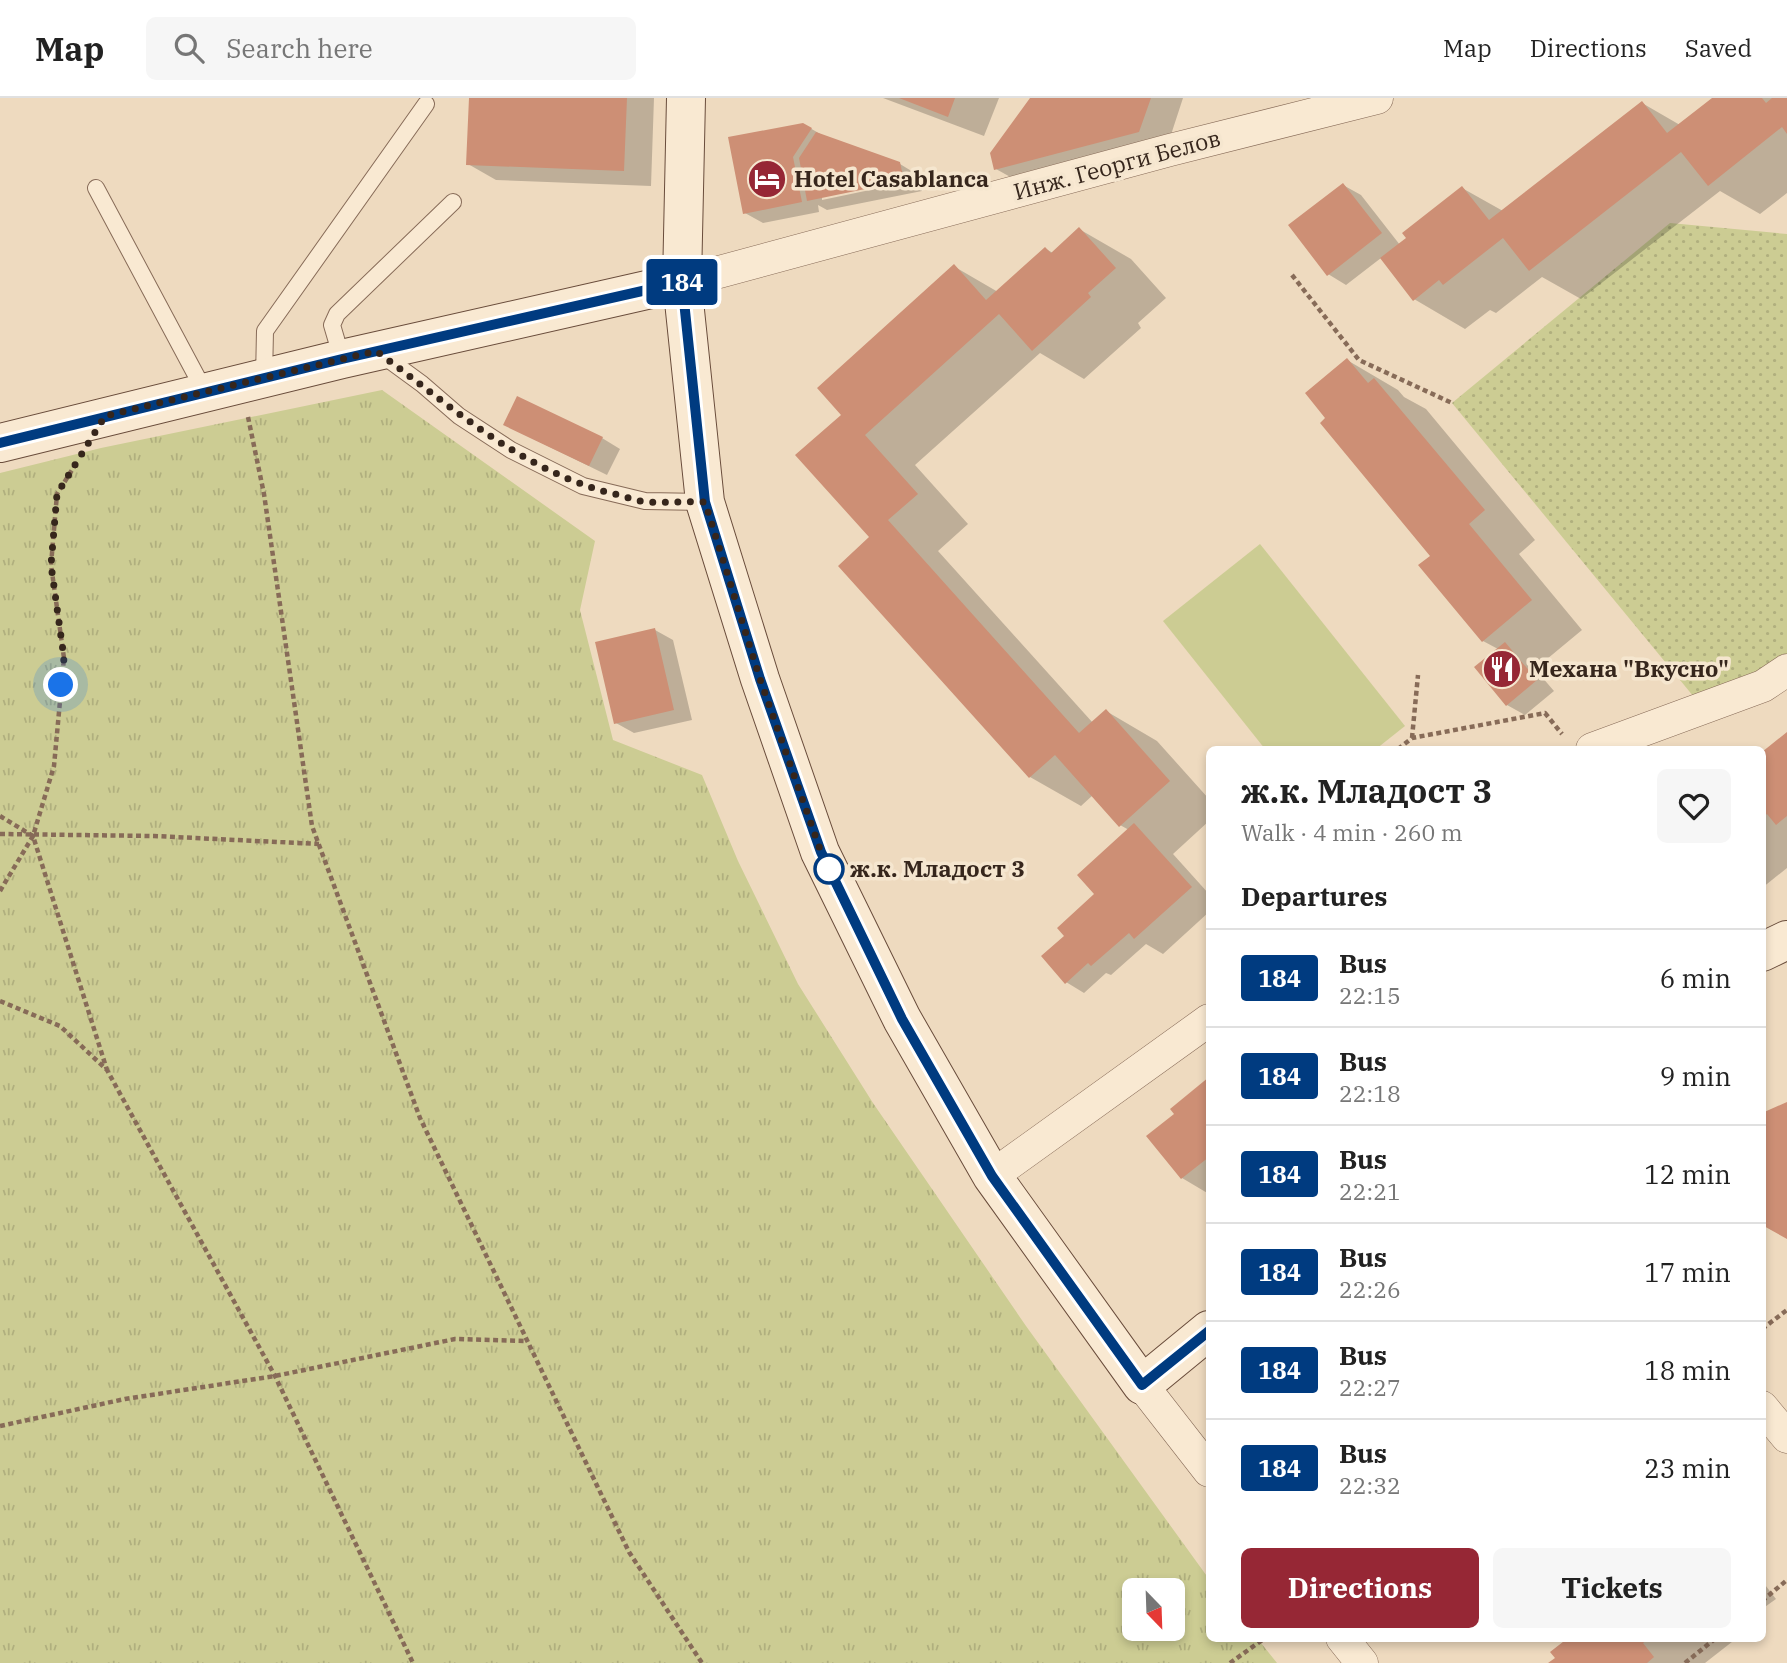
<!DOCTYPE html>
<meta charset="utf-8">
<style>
body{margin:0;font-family:"IBM Plex Serif",serif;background:#f6f6f6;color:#222;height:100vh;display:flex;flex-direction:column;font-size:26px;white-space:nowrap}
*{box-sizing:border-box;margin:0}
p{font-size:23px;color:#767676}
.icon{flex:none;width:38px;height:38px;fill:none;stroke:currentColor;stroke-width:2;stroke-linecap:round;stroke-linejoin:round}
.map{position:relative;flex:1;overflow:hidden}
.side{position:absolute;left:1206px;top:648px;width:560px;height:896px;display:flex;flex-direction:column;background:#fff;border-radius:10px;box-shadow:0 4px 10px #0003}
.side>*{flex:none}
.badge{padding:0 14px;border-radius:5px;font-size:24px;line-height:46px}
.needle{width:46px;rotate:157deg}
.buttons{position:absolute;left:1122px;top:1480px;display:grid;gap:14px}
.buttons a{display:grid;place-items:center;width:63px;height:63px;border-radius:10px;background:#fff;box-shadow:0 4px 10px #0003;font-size:35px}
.you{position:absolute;width:35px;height:35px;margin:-18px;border:5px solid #fff;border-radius:50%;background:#1a73e8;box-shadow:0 0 0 10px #1a73e833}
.map>.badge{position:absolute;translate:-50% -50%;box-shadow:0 0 0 4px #fff}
h2{padding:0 35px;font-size:26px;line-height:63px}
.round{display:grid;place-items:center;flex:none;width:74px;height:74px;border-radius:10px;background:#f6f6f6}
.head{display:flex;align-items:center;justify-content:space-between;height:119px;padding:0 35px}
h1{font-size:33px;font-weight:800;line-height:52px}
.primary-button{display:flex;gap:14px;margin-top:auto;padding:14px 35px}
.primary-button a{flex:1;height:80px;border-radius:10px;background:#962735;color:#fff;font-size:28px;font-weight:800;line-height:80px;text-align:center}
.primary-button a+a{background:#f6f6f6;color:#222}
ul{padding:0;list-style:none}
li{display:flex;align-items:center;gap:21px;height:98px;padding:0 35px;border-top:2px solid #e0e0e0}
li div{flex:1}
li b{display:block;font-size:26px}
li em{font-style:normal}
li .badge{min-width:77px;font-weight:700;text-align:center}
header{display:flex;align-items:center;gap:42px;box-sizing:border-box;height:98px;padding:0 35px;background:#fff;border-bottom:2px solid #e0e0e0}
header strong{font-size:33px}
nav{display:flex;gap:38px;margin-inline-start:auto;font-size:24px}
.search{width:490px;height:63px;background:#f6f6f6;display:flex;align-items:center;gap:18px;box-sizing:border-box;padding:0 24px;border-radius:10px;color:#767676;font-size:26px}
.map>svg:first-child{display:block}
</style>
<header>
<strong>Map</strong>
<div class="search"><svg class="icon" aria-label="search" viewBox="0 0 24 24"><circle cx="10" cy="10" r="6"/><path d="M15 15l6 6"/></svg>Search here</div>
<nav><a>Map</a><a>Directions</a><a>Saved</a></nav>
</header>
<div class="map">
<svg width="1787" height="1565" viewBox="0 0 1787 1565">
<defs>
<pattern id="grass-tufts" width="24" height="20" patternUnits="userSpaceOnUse" patternTransform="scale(1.75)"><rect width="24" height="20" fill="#cccc93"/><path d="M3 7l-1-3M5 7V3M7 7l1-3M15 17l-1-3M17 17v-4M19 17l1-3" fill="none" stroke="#b0af7e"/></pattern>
<pattern id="park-dots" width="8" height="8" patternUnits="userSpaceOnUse" patternTransform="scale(1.75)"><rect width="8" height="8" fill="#cccc93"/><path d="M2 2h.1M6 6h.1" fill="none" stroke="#b0af7e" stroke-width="1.8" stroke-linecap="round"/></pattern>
</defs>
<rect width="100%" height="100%" fill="#eedabf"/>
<path fill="url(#grass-tufts)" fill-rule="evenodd" d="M382,292L595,443L580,512L613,642L702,677L738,763L798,886L873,1005L1026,1228L1209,1481V1540H1257L1277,1565H0V375L101,350ZM1134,1493H1172V1531H1134Z"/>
<path fill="url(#park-dots)" d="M1670,125L1787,136V572L1703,610L1452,305Z"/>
<path fill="#cccc93" d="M1260,446L1405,628L1376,651H1265L1163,523Z"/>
<path fill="#0003" fill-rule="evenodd" d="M471,0H654L651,88L496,82L468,66Z
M883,0H999L984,38Z
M1032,0H1183L1167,49L1023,86L996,71Z
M1715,0H1787V95L1760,116L1720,93L1581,201L1542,179L1496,215L1490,212L1465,231L1414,201L1381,160L1346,187L1328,176L1343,87L1361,97L1400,147L1462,90L1503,113L1642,5L1680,27Z
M803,26L822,37L900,66L918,77L922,93L827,112L818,107L819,114L763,125L745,115ZM912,80L913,83L822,102V98Z
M1079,131L1131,161L1166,200L1138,225L1141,230L1084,281L1040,255L915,367L968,426L938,453L1093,625L1106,613L1157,643L1209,701V723L1173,756L1209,796V814L1163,856L1146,846L1111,877L1106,875L1084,895L1066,884V838L1097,796L1129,732L1120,727L1093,697L1081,708L1030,679L871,439L843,317L955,169L998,194L1046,151L1053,155Z
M1347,262L1398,292L1404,299L1426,311L1535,442L1519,456L1582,532L1535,571L1554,593L1525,617L1507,607L1498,551L1483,543L1432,458L1328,320Z
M505,327L602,340L620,351L607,377Z
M655,532L673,542L692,622L634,635L616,625Z
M1787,636V770L1762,790V656Z
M1209,981V1096L1182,1080L1176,1016L1172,1011Z
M1762,1483L1776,1501L1762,1511Z
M1570,1540H1737L1705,1565H1551L1557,1560Z"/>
<path fill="#cd8f75" d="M469,0H627L624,73L466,67Z
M899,0H955L948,19Z
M1030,0H1151L1139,34L994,72L990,55Z
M1712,0H1762L1766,5L1772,0H1787V36L1782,29L1708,88L1681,54L1529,173L1503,140L1443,187L1439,182L1413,203L1380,160L1406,140L1402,135L1462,88L1489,122L1642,3L1667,35Z
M803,25L812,30L793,59L802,104L743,116L728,39Z
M816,34L900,64L904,83L807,103L799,60Z
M1343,85L1382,135L1327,178L1288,127Z
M1079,129L1116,170L1088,195L1091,199L1032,253L999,216L865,337L918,396L888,422L1079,635L1106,611L1170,683L1119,729L1055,657L1029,680L838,468L869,439L795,357L841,317L817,290L954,166L986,202L1045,149L1051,155Z
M1347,260L1368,285L1374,280L1485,412L1469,426L1532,502L1482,544L1418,467L1430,458L1320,325L1325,320L1305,295Z
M517,298L603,339L589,368L503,327Z
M655,530L674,612L614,626L595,544Z
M1505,544L1537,582L1506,608L1474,569Z
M1787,634V718L1776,727L1767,716L1762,720V654Z
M1134,725L1192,789L1134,841L1129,835L1091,868L1088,865L1065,886L1041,858L1064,838L1057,830L1094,796L1077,777Z
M1209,979V1059L1181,1081L1146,1038L1174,1016L1170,1011Z
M1787,1004V1141L1762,1127V1015Z
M1568,1540H1649L1643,1545L1654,1559L1647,1565H1548L1555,1560L1550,1554Z"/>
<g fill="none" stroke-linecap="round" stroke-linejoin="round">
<g stroke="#876b58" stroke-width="18">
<path id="lane" d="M96,90L205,294
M381,256L422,286L459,318L511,352L583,388L645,403L705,404
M342,261L332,227L337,216L453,104
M264,280L265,233L426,6"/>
</g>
<g stroke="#876b58" stroke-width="33">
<path id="street" d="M682,184L1170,52L1377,0
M1592,651L1763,588L1787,572
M992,1078L1209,922
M1142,1287L1209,1373
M1762,1309L1787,1339
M1342,1540L1362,1565"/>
</g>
<g stroke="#694c3b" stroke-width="40">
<path id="secondary" d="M686,0L682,184L705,404L760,581L820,754L902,921L992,1078L1142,1287L1209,1232
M0,345L342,261L682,184
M1762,854L1787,842"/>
</g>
<path stroke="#876b58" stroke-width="4.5" stroke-dasharray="5 3.5" stroke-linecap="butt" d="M1292,177L1359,262L1452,305
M248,319L264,396L312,728L420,1020L629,1454L702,1565
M1412,640L1418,577
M1398,651L1412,640L1545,615L1562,636
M0,718L33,738L107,972
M0,736L154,738L319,746
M0,793L33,738L54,668L64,560L51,467L57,396L77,364
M0,903L60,928L107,972L275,1278L413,1565
M1762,1231L1787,1212
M0,1328L125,1301L275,1278L455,1241L527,1243
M1762,1503L1787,1482
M1230,1565L1265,1540
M1685,1565L1716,1540"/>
<use href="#lane" stroke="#f9e9d2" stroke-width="16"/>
<use href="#street" stroke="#f9e9d2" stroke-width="32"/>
<use href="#secondary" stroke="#f9e9d2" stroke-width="38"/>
</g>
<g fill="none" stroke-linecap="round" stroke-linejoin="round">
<g stroke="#fff" stroke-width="16">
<path id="line" d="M0,345L342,261L682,184L705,404L760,581L821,754L902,921L992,1078L1142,1287L1209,1233"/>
</g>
<use href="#line" stroke="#003b80" stroke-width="10"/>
<path stroke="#36261c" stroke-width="7" stroke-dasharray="0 12.6" d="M61,587L64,560L51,467L57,396L105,318L376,253C453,309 519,372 614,396C625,398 636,403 646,404C666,405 685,403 705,404L760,581L821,754L832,778L829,771"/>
</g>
<defs>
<g id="hotel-disc" transform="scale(2.0125)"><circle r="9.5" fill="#962735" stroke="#f5e6cf"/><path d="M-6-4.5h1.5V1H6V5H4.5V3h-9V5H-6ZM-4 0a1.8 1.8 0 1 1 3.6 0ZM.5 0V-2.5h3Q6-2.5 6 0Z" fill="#fff"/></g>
<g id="restaurant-disc" transform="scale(2.0125)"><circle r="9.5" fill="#962735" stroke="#f5e6cf"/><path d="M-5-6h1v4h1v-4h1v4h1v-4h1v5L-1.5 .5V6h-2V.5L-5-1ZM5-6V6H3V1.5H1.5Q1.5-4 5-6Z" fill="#fff"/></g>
</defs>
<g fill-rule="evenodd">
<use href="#hotel-disc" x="767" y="81"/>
<use href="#restaurant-disc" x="1502" y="571"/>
</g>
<circle fill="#fff" stroke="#003b80" stroke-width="3.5" cx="829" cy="771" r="14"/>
<g text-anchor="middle" stroke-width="7" stroke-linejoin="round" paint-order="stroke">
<g font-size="23" fill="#36261c" stroke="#f5e6cf">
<text transform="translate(1117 67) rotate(-15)" y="8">Инж. Георги Белов</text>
</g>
<g font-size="23" font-weight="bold" fill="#36261c" stroke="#f5e6cf" text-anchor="start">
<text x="794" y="89">Hotel Casablanca</text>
<text x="1529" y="579">Механа "Вкусно"</text>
</g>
<g font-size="23" font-weight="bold" fill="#36261c" stroke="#f5e6cf" text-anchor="start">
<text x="850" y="779">ж.к. Младост 3</text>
</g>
</g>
</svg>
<div class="buttons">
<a><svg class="needle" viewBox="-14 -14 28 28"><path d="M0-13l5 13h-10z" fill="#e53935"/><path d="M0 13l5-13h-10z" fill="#767676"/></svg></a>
</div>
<div class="you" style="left:61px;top:587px"></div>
<b class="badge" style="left:682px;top:184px;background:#003b80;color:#fff">184</b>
<section class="side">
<div class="head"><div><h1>ж.к. Младост 3</h1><p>Walk · 4 min · 260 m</p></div><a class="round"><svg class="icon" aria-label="heart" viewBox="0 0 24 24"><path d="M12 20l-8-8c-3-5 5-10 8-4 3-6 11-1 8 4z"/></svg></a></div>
<h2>Departures</h2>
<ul>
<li><span class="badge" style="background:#003b80;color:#fff">184</span><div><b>Bus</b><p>22:15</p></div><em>6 min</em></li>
<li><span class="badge" style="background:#003b80;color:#fff">184</span><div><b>Bus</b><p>22:18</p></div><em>9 min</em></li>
<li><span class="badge" style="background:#003b80;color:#fff">184</span><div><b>Bus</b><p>22:21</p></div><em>12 min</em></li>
<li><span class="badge" style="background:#003b80;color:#fff">184</span><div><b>Bus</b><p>22:26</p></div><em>17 min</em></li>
<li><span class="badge" style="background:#003b80;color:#fff">184</span><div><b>Bus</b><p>22:27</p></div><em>18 min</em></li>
<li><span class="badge" style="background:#003b80;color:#fff">184</span><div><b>Bus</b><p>22:32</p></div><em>23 min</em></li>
</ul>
<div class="primary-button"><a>Directions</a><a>Tickets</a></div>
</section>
</div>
